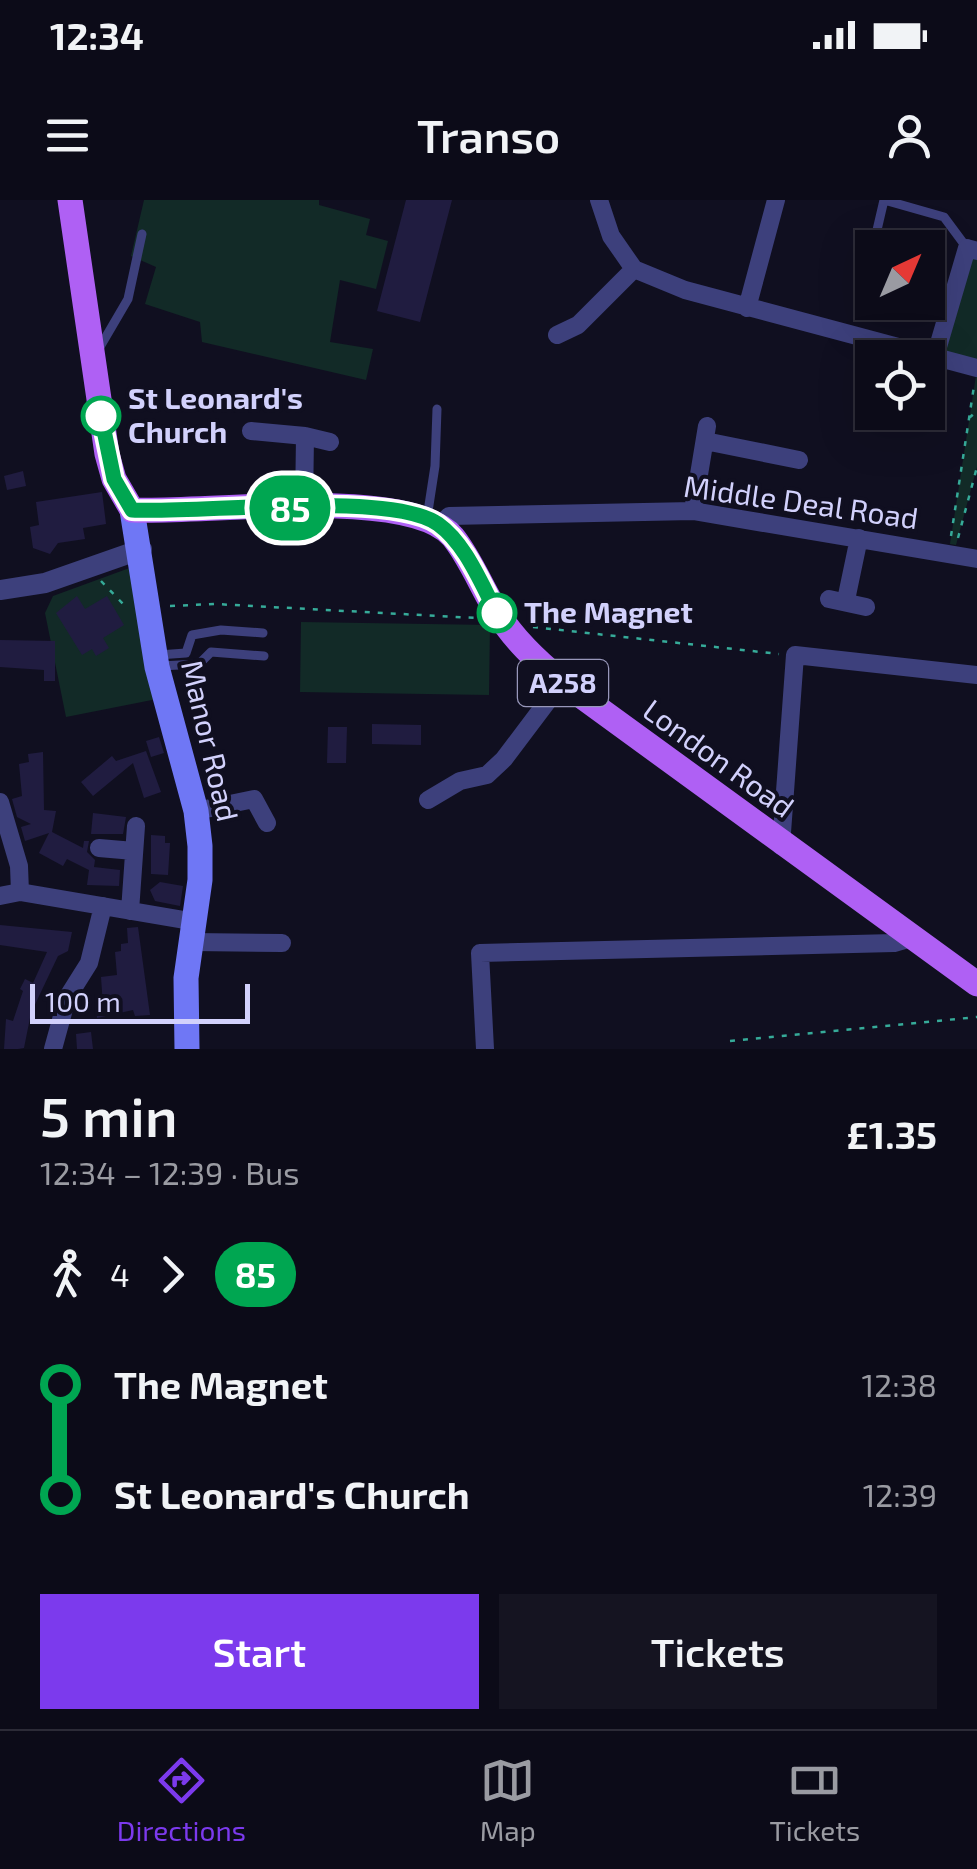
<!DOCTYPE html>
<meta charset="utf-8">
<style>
body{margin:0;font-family:"Exo 2",sans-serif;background:#151421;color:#f1f3f6;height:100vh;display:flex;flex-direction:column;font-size:38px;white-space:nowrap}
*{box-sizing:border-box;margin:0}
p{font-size:32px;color:#9a9ba2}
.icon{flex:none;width:55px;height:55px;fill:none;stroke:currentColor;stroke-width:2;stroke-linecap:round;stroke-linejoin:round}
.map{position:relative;height:849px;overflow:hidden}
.sheet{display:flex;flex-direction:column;background:#0c0b18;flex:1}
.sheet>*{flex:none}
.badge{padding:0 20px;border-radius:32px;font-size:35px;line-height:65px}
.needle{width:65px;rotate:44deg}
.buttons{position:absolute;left:855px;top:30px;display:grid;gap:20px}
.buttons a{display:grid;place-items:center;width:90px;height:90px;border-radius:0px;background:#0c0b18;box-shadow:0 10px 40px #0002,0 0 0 2px #2c2b37;font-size:50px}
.scale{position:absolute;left:30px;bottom:25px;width:220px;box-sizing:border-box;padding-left:10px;border:5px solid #d2d1fc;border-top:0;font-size:28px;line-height:35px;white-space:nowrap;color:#d2d1fc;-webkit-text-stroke:8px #100f20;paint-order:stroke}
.map>.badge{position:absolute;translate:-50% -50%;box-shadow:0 0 0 5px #fff}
.legs{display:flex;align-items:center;gap:15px;height:110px;padding:0 40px;font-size:32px}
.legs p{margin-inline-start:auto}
.summary{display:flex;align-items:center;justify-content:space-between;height:170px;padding:0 40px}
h1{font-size:55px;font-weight:600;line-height:75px}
.primary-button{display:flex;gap:20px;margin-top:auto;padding:20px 40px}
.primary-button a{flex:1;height:115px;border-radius:0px;background:#7c3aed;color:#fff;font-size:40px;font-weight:600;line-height:115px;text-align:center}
.primary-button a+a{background:#151421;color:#f1f3f6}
ul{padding:0 40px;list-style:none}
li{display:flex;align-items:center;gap:35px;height:110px;font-size:38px}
li i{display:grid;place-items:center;width:15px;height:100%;margin:0 12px;background:currentColor}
li i::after{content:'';width:25px;height:25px;margin:-12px;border:8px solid;border-radius:50%;background:#0c0b18}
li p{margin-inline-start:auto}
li:first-child i{background:linear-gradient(#0000 50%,currentColor 0)}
li:last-child i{background:linear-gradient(currentColor 50%,#0000 0)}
.status{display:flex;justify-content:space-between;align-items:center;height:70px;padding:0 50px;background:#0c0b18;direction:ltr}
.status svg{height:28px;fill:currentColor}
header{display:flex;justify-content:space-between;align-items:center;height:130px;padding:0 40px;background:#0c0b18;font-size:45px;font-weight:600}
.menu{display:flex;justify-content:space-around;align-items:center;height:140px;border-top:2px solid #2c2b37;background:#0c0b18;font-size:28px;color:#9a9ba2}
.menu a{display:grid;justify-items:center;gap:5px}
.menu .current{color:#7c3aed}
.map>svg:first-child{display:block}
</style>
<div class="status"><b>12:34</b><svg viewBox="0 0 49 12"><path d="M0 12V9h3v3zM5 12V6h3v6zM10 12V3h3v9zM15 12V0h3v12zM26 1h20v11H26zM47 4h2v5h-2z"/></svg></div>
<header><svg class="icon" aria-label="menu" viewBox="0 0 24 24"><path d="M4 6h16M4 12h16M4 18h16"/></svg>Transo<svg class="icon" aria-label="person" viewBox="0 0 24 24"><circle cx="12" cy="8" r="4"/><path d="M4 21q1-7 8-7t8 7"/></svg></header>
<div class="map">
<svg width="977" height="849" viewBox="0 0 977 849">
<rect width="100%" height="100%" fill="#100f20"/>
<path fill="#122a27" d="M144,0H319V5L370,19L366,35L388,41L376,89L340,80L330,142L373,149L366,180L202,142L200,122L145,104L156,67L131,56Z
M967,48L977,51V168L935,157Z
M977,169V267L956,345L950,344Z
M135,366L157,499L66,517L45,413L53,396Z
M301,422L490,425L489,495L300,492Z"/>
<path fill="#201c40" d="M406,0H452L420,122L377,111Z
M23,271L26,286L7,290L4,276Z
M102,292L106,324L83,328L85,339L58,343L50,354L33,348L30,327L39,325L36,302Z
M77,396L85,409L107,396L124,425L103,438L109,448L96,456L92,449L82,455L56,413Z
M0,440L55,441V481H44V470L0,467Z
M372,524L421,525V545L372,544Z
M328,527H347L346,563H327Z
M159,537L164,553L151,557L146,541Z
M146,551L161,592L144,598L133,563L93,596L81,582L112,556L116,561Z
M43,552L44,610L56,611L52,632L83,648L84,641H89L87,652L95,660L94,667L120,670L119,686L87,685L89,670L67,659L63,666L39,653L49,633L25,641L21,627L31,624L17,617L12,599L22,596L19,564L29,562L28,554Z
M93,613L126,617L123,634H91Z
M151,635L165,636V643H170L168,675L151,674Z
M160,682L183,686L180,706L155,701L150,690Z
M0,725L72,732L68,751L58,756L31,813L24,848L18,849H4L6,819L13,821L23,791L20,789L25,779L33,783L47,752L0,745Z
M138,727L150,815L135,816L133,810L97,818L96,806H103L101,777L117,775L115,752L121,751V744L128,743L127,728Z
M91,832L93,849H77L76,834Z"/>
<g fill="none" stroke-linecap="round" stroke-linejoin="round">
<path stroke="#36ab99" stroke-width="2.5" stroke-dasharray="5 8" stroke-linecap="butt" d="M969,218L977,211
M951,336L974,186
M958,338L977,267
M101,381L126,407
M170,406L215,404L476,418
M533,427L779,454
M730,841L977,817"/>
<path stroke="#3d407c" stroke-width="9" d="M877,30L884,0L944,17L967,48
M97,152L128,99L142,34
M427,318L435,266L437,209
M158,455L186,453L192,435L221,430L263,433
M160,466L199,464L211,452L264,456"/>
<path stroke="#3d407c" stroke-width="18" d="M599,0L611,36L634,69L685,90L977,168
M747,108L776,0
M557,135L578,125L634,69
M935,157L967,48L977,51
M251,231L305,236L304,308
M305,236L330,242
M705,241L799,260
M693,311L707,226
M440,325L449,316L693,311L977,359
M829,399L866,407
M846,400L859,338
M428,600L460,581L487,575L504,559L562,482
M0,602L19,666L20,692
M196,611L254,599L267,623
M781,646L795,455L977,475
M99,648L134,651
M0,696L20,692L196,722
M130,711L136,626
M192,742L282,743
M53,849L67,798L89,763L103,706
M485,849L480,753L894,743L911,738"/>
<path stroke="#3d407c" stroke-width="20" d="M0,390L45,383L142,349"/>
<path stroke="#6f77f5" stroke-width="25" d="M132,310L157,467L196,611L200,646V680L186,778L187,849"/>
<path stroke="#af60f4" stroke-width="25" d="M70,0L107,254L114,279L132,310C201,314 409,285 453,337C470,358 481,386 495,409C512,438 537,461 562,482L977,784"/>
</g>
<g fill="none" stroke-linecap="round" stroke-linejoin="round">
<g stroke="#fff" stroke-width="22">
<path id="line-1" d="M101,216L114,279L132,310C198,314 389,290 438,324C466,344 481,384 497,413"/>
</g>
<use href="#line-1" stroke="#00a651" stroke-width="15"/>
</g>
<g fill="#fff" stroke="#00a651" stroke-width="5">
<circle cx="101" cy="216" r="18"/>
<circle cx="497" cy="413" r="18"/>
</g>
<g text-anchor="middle" stroke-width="8" stroke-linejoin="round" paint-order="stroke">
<rect fill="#100f20" stroke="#9897ba" stroke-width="2.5" x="518" y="460" width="90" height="46" rx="8"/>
<g font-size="28" font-weight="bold" fill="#d2d1fc">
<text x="563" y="493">A258</text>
</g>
<g font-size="30" font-weight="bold" fill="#d2d1fc" stroke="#100f20" text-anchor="start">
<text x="128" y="209">St Leonard's<tspan x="128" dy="34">Church</tspan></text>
<text x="524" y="423">The Magnet</text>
</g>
<g font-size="30" fill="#d2d1fc" stroke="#100f20">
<text transform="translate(801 303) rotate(8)" y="10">Middle Deal Road</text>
<text transform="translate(209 541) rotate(77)" y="10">Manor Road</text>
<text transform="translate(718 559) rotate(36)" y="10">London Road</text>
</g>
</g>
</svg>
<div class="buttons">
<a><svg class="needle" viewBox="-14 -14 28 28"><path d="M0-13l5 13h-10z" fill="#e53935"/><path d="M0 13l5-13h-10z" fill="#9a9ba2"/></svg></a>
<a><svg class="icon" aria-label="locate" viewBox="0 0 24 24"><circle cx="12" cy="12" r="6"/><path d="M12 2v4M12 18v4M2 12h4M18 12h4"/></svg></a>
</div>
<div class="scale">100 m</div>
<b class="badge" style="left:290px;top:308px;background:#00a651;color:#fff">85</b>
</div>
<section class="sheet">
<div class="summary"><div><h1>5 min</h1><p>12:34 – 12:39 · Bus</p></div><b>£1.35</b></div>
<div class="legs"><svg class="icon" aria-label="walk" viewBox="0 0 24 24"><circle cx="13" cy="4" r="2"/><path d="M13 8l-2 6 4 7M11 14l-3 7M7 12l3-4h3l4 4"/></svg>4<svg class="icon" aria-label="forward" viewBox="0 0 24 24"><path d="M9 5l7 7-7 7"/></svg><b class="badge" style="background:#00a651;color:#fff">85</b></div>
<ul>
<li><i style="color:#00a651"></i><b>The Magnet</b><p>12:38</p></li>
<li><i style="color:#00a651"></i><b>St Leonard's Church</b><p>12:39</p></li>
</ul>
<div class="primary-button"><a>Start</a><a>Tickets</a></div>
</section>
<nav class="menu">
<a class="current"><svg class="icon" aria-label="directions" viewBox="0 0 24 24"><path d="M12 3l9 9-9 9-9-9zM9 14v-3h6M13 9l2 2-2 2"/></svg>Directions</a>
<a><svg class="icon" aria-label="map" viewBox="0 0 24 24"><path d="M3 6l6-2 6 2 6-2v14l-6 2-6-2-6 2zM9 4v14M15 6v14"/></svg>Map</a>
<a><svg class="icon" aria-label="tickets" viewBox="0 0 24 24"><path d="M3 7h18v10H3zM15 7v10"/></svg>Tickets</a>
</nav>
